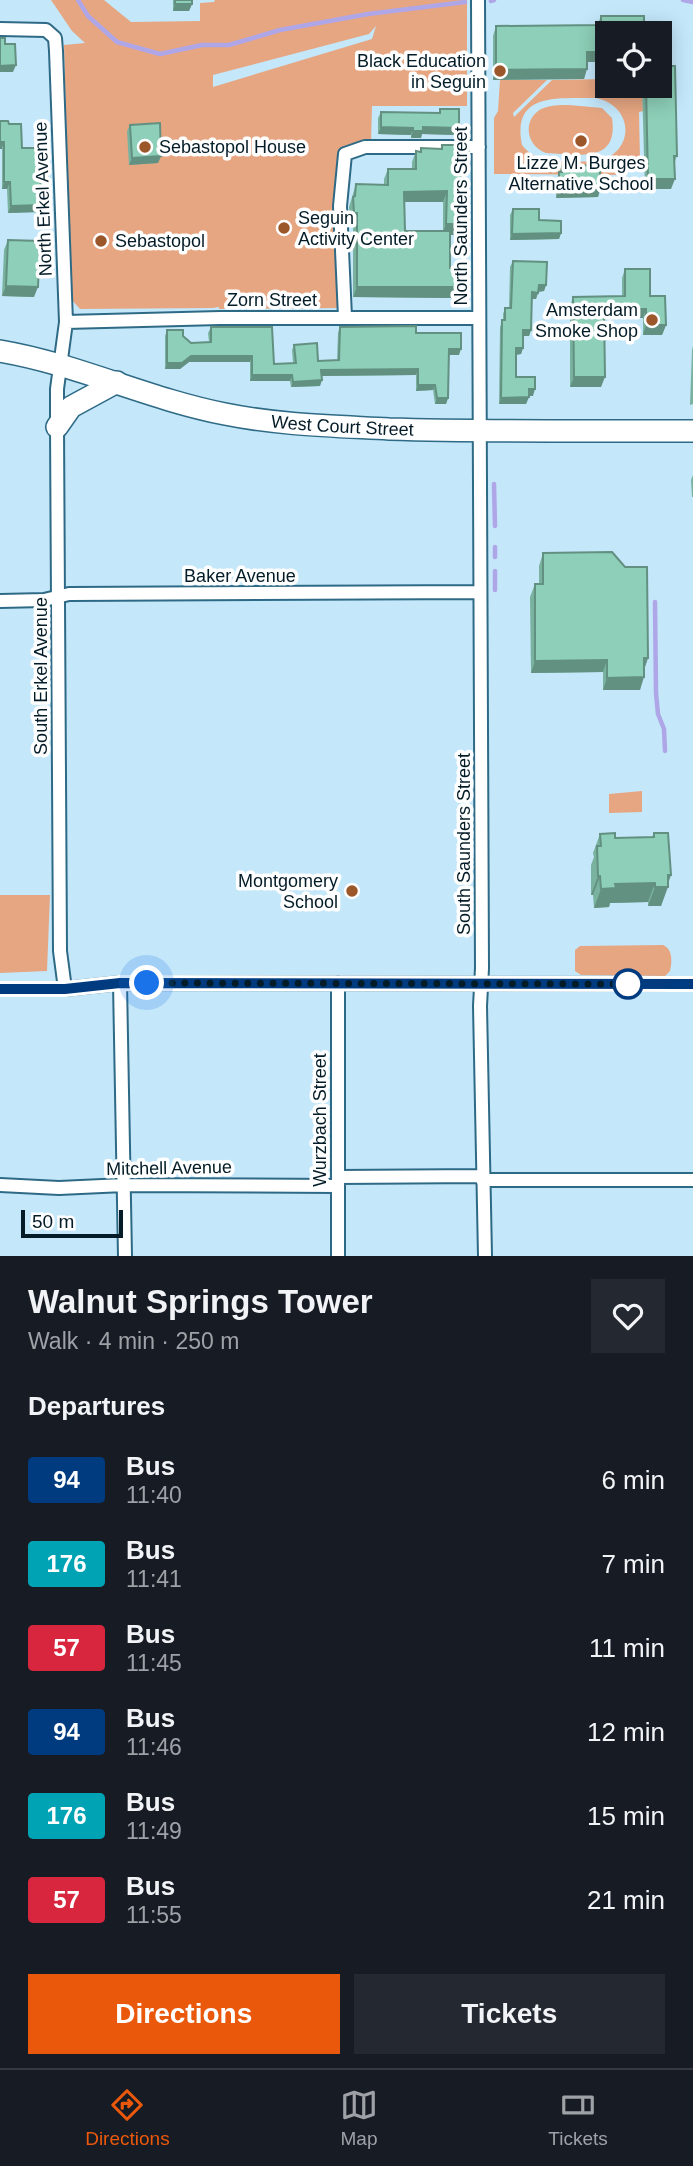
<!DOCTYPE html>
<meta charset="utf-8">
<style>
body{margin:0;font-family:Arial,sans-serif;background:#242831;color:#f1f3f6;height:100vh;display:flex;flex-direction:column;font-size:26px;white-space:nowrap}
*{box-sizing:border-box;margin:0}
p{font-size:23px;color:#9ea1a6}
.icon{flex:none;width:38px;height:38px;fill:none;stroke:currentColor;stroke-width:2;stroke-linecap:round;stroke-linejoin:round}
.map{position:relative;height:1256px;overflow:hidden}
.panel{display:flex;flex-direction:column;background:#171b24;flex:1}
.panel>*{flex:none}
.badge{padding:0 14px;border-radius:5px;font-size:24px;line-height:46px}
.controls{position:absolute;left:595px;top:21px;display:grid;gap:14px}
.controls a{display:grid;place-items:center;width:77px;height:77px;border-radius:0px;background:#171b24;box-shadow:0 4px 18px #0003;font-size:35px}
.scale{position:absolute;left:21px;bottom:18px;width:102px;box-sizing:border-box;padding-left:7px;border:4px solid #031c27;border-top:0;font-size:19px;line-height:24px;white-space:nowrap;color:#031c27;-webkit-text-stroke:5px #fff;paint-order:stroke}
.you{position:absolute;width:35px;height:35px;margin:-18px;border:5px solid #fff;border-radius:50%;background:#1a73e8;box-shadow:0 0 0 10px #1a73e833}
.map>.badge{position:absolute;translate:-50% -50%;box-shadow:0 0 0 4px #fff}
h2{padding:0 28px;font-size:26px;line-height:63px}
.round{display:grid;place-items:center;flex:none;width:74px;height:74px;border-radius:0px;background:#242831}
.summary{display:flex;align-items:center;justify-content:space-between;height:119px;padding:0 28px}
h1{font-size:33px;font-weight:800;line-height:52px}
.cta{display:flex;gap:14px;margin-top:auto;padding:14px 28px}
.cta a{flex:1;height:80px;border-radius:0px;background:#ea580c;color:#fff;font-size:28px;font-weight:800;line-height:80px;text-align:center}
.cta a+a{background:#242831;color:#f1f3f6}
ul{padding:0;list-style:none}
li{display:flex;align-items:center;gap:21px;height:84px;padding:0 28px}
li div{flex:1}
li b{display:block;font-size:26px}
li em{font-style:normal}
li .badge{min-width:77px;font-weight:700;text-align:center}
.tab-bar{display:flex;justify-content:space-around;align-items:center;height:98px;border-top:2px solid #363941;background:#171b24;font-size:19px;color:#9ea1a6}
.tab-bar a{display:grid;justify-items:center;gap:4px}
.tab-bar .current{color:#ea580c}
.map>svg:first-child{display:block}
</style>
<div class="map">
<svg width="693" height="1256" viewBox="0 0 693 1256">
<rect width="100%" height="100%" fill="#c4e7fa"/>
<path fill="#e6a682" fill-rule="evenodd" d="M51,0H104L131,22L200,21V3L214,2L215,0H467V106H372L371,143L346,147L340,308L219,309V307L213,308L80,309L71,299L64,45L85,43L72,31ZM376,26L372,39L213,87V75L369,34Z
M607,79V86H642L643,111L639,112L640,159L625,175L494,174V118L498,111L500,80H547L513,113L514,117L552,80ZM596,98C633,106 636,149 600,161C575,161 539,168 522,145C511,91 560,99 596,98Z
M569,105L602,108L612,118C619,165 577,154 546,153C526,146 522,120 541,109C550,105 560,105 569,105Z
M642,791V812L609,813V794Z
M0,895H50L47,971L0,973Z
M663,945C673,949 672,962 670,971L665,976L581,975L575,971V950L580,946Z"/>
<g fill="none" stroke-linecap="round" stroke-linejoin="round">
<path stroke="#afa6e8" stroke-width="4.5" d="M78,0L88,16L117,42L160,54L202,45H229L280,30L368,14L465,2
M683,0L693,2
M491,1L494,0
M494,484L495,526
M495,547V557
M495,571V590
M655,602L656,693L658,714L664,729L665,751"/>
<g stroke="#2e6a85" stroke-width="16">
<path id="minor" d="M478,0L482,968L480,1006L485,1256
M0,29L46,30L55,38L56,51L66,322L57,389V427L60,951L65,989
M345,317L340,206L345,154L365,147H479
M66,322L220,318H478
M0,601L44,600L69,594L480,592
M120,983L125,1256
M0,989H65L120,983L693,984
M338,1177L482,1176
M482,1180H693
M0,1185L59,1188L124,1185L338,1186
M338,1256V983"/>
</g>
<g stroke="#2e6a85" stroke-width="24">
<g id="primary">
<path id="s1" d="M0,351C77,364 148,399 225,414C279,425 334,426 389,429C491,432 592,431 693,431"/>
<path d="M57,427L71,407L117,382"/>
</g>
</g>
<use href="#minor" stroke="#fff" stroke-width="12"/>
<use href="#primary" stroke="#fff" stroke-width="21"/>
</g>
<path fill="#79b29e" fill-rule="evenodd" d="M173,0H192V4L189,11H173Z
M601,16L607,62H587L584,79L493,80V36L496,26H597Z
M663,66L677,156L674,164L671,189H645L642,86H660Z
M440,109L456,135L422,134L421,138H411V135L378,134V118L381,112L439,113Z
M9,124L22,148L39,212L8,213L7,189H2V149Z
M130,125L161,156L158,163L129,165L127,131Z
M442,145L468,155L464,166H463V189L460,198V224L456,235H450L451,298L353,297V224H350L349,207L356,184L384,185V179L388,169H412V162L416,151L420,152L421,148L441,149ZM404,202H443V231H405Z
M562,166L600,190L598,197L556,198V180Z
M513,209L539,220L561,233L559,239L510,240V215Z
M8,240L34,297L2,296L4,250Z
M513,261L546,285L544,291L538,292L536,299H532L531,330L529,336H523V348L521,354L516,355V377L533,396H529L526,404H499L500,327L503,320V314L505,308H509L510,267Z
M625,269L650,296L666,325L662,335H643V318H605L601,387H570V306L573,297L622,296V278Z
M211,327L274,364L293,363L292,350L294,345L318,361L337,360L338,333L340,327L416,333L459,355H449L448,398L446,404H435L433,390L416,391V375L322,376L320,386L291,387L290,381H250V362H189L180,369H165V336L167,330L183,336L191,343L209,342L208,333Z
M693,346V404L690,405L692,350Z
M693,475V497H692L691,480Z
M543,553L648,658L644,669L640,690H603V672L531,673L530,597L535,584H539V566Z
M654,833L671,875L661,906H648V902L610,903L609,907L594,908L593,895H591V865L594,857L593,853L600,834L615,838L652,837Z"/>
<path fill="#639181" d="M175,4H192L189,11H173Z
M587,52H607V62H583Z
M16,65L13,72H0V66Z
M587,69L584,79L493,80L496,70Z
M381,127L413,128L411,135L378,134Z
M423,127L459,128L456,135L422,134L421,138H411L413,131Z
M0,142H4L2,149H0Z
M462,155H468L464,166H458Z
M161,156L158,163L129,165L132,158Z
M648,179H675L671,189H645Z
M4,182H10L7,189H2Z
M559,190H600L598,197L556,198Z
M447,191L443,202H400L404,192Z
M41,205L39,212L8,213L11,206Z
M354,213H357L353,224H350Z
M446,224H460L456,235H442Z
M561,233L559,239L510,240L512,234Z
M539,285H546L544,291L536,292Z
M6,286L38,287L34,297L2,296Z
M357,287H455L451,298L353,297Z
M532,292L538,293L536,299H529Z
M604,309H646L643,318H601Z
M646,325H666L662,335H643Z
M523,330H531L529,336H520Z
M516,348H523L521,354L513,355Z
M449,349H461L459,355H447Z
M191,356H252L250,362H189L180,369H165L167,363Z
M418,369L416,375L319,376L321,370Z
M252,375H292L290,381H250Z
M574,377H605L601,387H570Z
M322,380L320,386L291,387L293,382Z
M418,385H435L433,390L416,391Z
M529,389H535L533,396H526Z
M529,397L526,404H499L501,398Z
M437,398H448L446,404H435Z
M644,658H648L644,670Z
M607,660L603,672L531,673L535,661Z
M644,677L640,690H603L607,678Z
M668,875H671L666,887H668L661,906H648L655,887Z
M598,876H600L593,895H591Z
M655,883L648,902L610,903L609,907L594,908L601,889L615,884Z"/>
<path fill="#8dcfb8" stroke="#639181" stroke-width="2" d="M175,0H192V4H175Z
M601,16H644V33H607V52H587V69L496,70V26L601,25Z
M0,38H5V44H15L16,65L0,66Z
M660,46H663V66H675L677,156H674L675,179H648L646,86H660Z
M440,109H459V128L423,127V131H413V128L381,127V112L440,113Z
M0,121H8L9,124H21L22,148H40L41,205L11,206L10,182H4V142H0Z
M160,123L161,156L132,158L130,125Z
M442,145H469L468,155H462L463,189H460V224H446L447,191L404,192L405,231H450V268H455V287H357V213H354L353,197L355,196L356,184L388,185V169H416V151L421,152V148L442,149Z
M600,165V190H559V172H562V166Z
M513,209H539V220L561,221V233L512,234Z
M8,240L40,241L38,287L6,286Z
M513,261L547,262L546,285H539L538,293L532,292L531,330H523V348H516V377H535V389H529V397L501,398L502,320H505V308H511Z
M625,269H650V296H665L666,325H646V309H604L605,377H574L573,297L625,296Z
M416,326V333H461V349H449L448,398H437L435,385H418V369L321,370L322,380L293,382L292,375H252V356H191L182,363H167V330H183V336L191,343L211,342V327H272L274,364L296,363L294,345L317,343L318,361L339,360L340,327Z
M612,552L625,567H647L648,658H644V677L607,678V660L535,661V584H543V553Z
M615,833V838L654,837V833H668L671,875H668V887H655V883L615,884L616,888L601,889L600,876H598L597,846H601L600,834Z"/>
<g fill="none" stroke-linecap="round" stroke-linejoin="round">
<g stroke="#fff" stroke-width="16">
<path id="line" d="M0,989H65L120,983L693,984"/>
</g>
<use href="#line" stroke="#003b80" stroke-width="10"/>
<path stroke="#031c27" stroke-width="7" stroke-dasharray="0 12.6" d="M147,983L636,984H628"/>
</g>
<g fill="#9b562a" stroke="#fff" stroke-width="2.5">
<circle cx="500" cy="71" r="7"/>
<circle cx="581" cy="141" r="7"/>
<circle cx="145" cy="147" r="7"/>
<circle cx="284" cy="228" r="7"/>
<circle cx="101" cy="241" r="7"/>
<circle cx="652" cy="320" r="7"/>
<circle cx="352" cy="891" r="7"/>
</g>
<circle fill="#fff" stroke="#003b80" stroke-width="3.5" cx="628" cy="984" r="14"/>
<g text-anchor="middle" stroke-width="7" stroke-linejoin="round" paint-order="stroke">
<g font-size="18" fill="#031c27" stroke="#fff" text-anchor="end">
<text x="486" y="67">Black Education<tspan x="486" dy="21">in Seguin</tspan></text>
<text x="159" y="153" text-anchor="start">Sebastopol House</text>
<text x="581" y="169" text-anchor="middle">Lizze M. Burges<tspan x="581" dy="21">Alternative School</tspan></text>
<text x="298" y="224" text-anchor="start">Seguin<tspan x="298" dy="21">Activity Center</tspan></text>
<text x="115" y="247" text-anchor="start">Sebastopol</text>
<text x="638" y="316">Amsterdam<tspan x="638" dy="21">Smoke Shop</tspan></text>
<text x="338" y="887">Montgomery<tspan x="338" dy="21">School</tspan></text>
</g>
<g font-size="18" fill="#031c27" stroke="#fff">
<text transform="translate(43 199) rotate(-92)" y="6">North Erkel Avenue</text>
<text transform="translate(461 216) rotate(-90)" y="6">North Saunders Street</text>
<text x="272" y="306">Zorn Street</text>
<text dy="6" stroke="none"><textPath href="#s1" startOffset="352">West Court Street</textPath></text>
<text x="240" y="582">Baker Avenue</text>
<text transform="translate(41 676) rotate(-90)" y="6">South Erkel Avenue</text>
<text transform="translate(464 844) rotate(-90)" y="6">South Saunders Street</text>
<text transform="translate(320 1120) rotate(-90)" y="6">Wurzbach Street</text>
<text transform="translate(169 1168) rotate(-1)" y="6">Mitchell Avenue</text>
</g>
</g>
</svg>
<div class="controls">
<a><svg class="icon" aria-label="locate" viewBox="0 0 24 24"><circle cx="12" cy="12" r="6"/><path d="M12 2v4M12 18v4M2 12h4M18 12h4"/></svg></a>
</div>
<div class="scale">50 m</div>
<div class="you" style="left:147px;top:983px"></div>
</div>
<section class="panel">
<div class="summary"><div><h1>Walnut Springs Tower</h1><p>Walk · 4 min · 250 m</p></div><a class="round"><svg class="icon" aria-label="heart" viewBox="0 0 24 24"><path d="M12 20l-8-8c-3-5 5-10 8-4 3-6 11-1 8 4z"/></svg></a></div>
<h2>Departures</h2>
<ul>
<li><span class="badge" style="background:#003b80;color:#fff">94</span><div><b>Bus</b><p>11:40</p></div><em>6 min</em></li>
<li><span class="badge" style="background:#00a3b4;color:#fff">176</span><div><b>Bus</b><p>11:41</p></div><em>7 min</em></li>
<li><span class="badge" style="background:#d7263d;color:#fff">57</span><div><b>Bus</b><p>11:45</p></div><em>11 min</em></li>
<li><span class="badge" style="background:#003b80;color:#fff">94</span><div><b>Bus</b><p>11:46</p></div><em>12 min</em></li>
<li><span class="badge" style="background:#00a3b4;color:#fff">176</span><div><b>Bus</b><p>11:49</p></div><em>15 min</em></li>
<li><span class="badge" style="background:#d7263d;color:#fff">57</span><div><b>Bus</b><p>11:55</p></div><em>21 min</em></li>
</ul>
<div class="cta"><a>Directions</a><a>Tickets</a></div>
</section>
<nav class="tab-bar">
<a class="current"><svg class="icon" aria-label="directions" viewBox="0 0 24 24"><path d="M12 3l9 9-9 9-9-9zM9 14v-3h6M13 9l2 2-2 2"/></svg>Directions</a>
<a><svg class="icon" aria-label="map" viewBox="0 0 24 24"><path d="M3 6l6-2 6 2 6-2v14l-6 2-6-2-6 2zM9 4v14M15 6v14"/></svg>Map</a>
<a><svg class="icon" aria-label="tickets" viewBox="0 0 24 24"><path d="M3 7h18v10H3zM15 7v10"/></svg>Tickets</a>
</nav>
